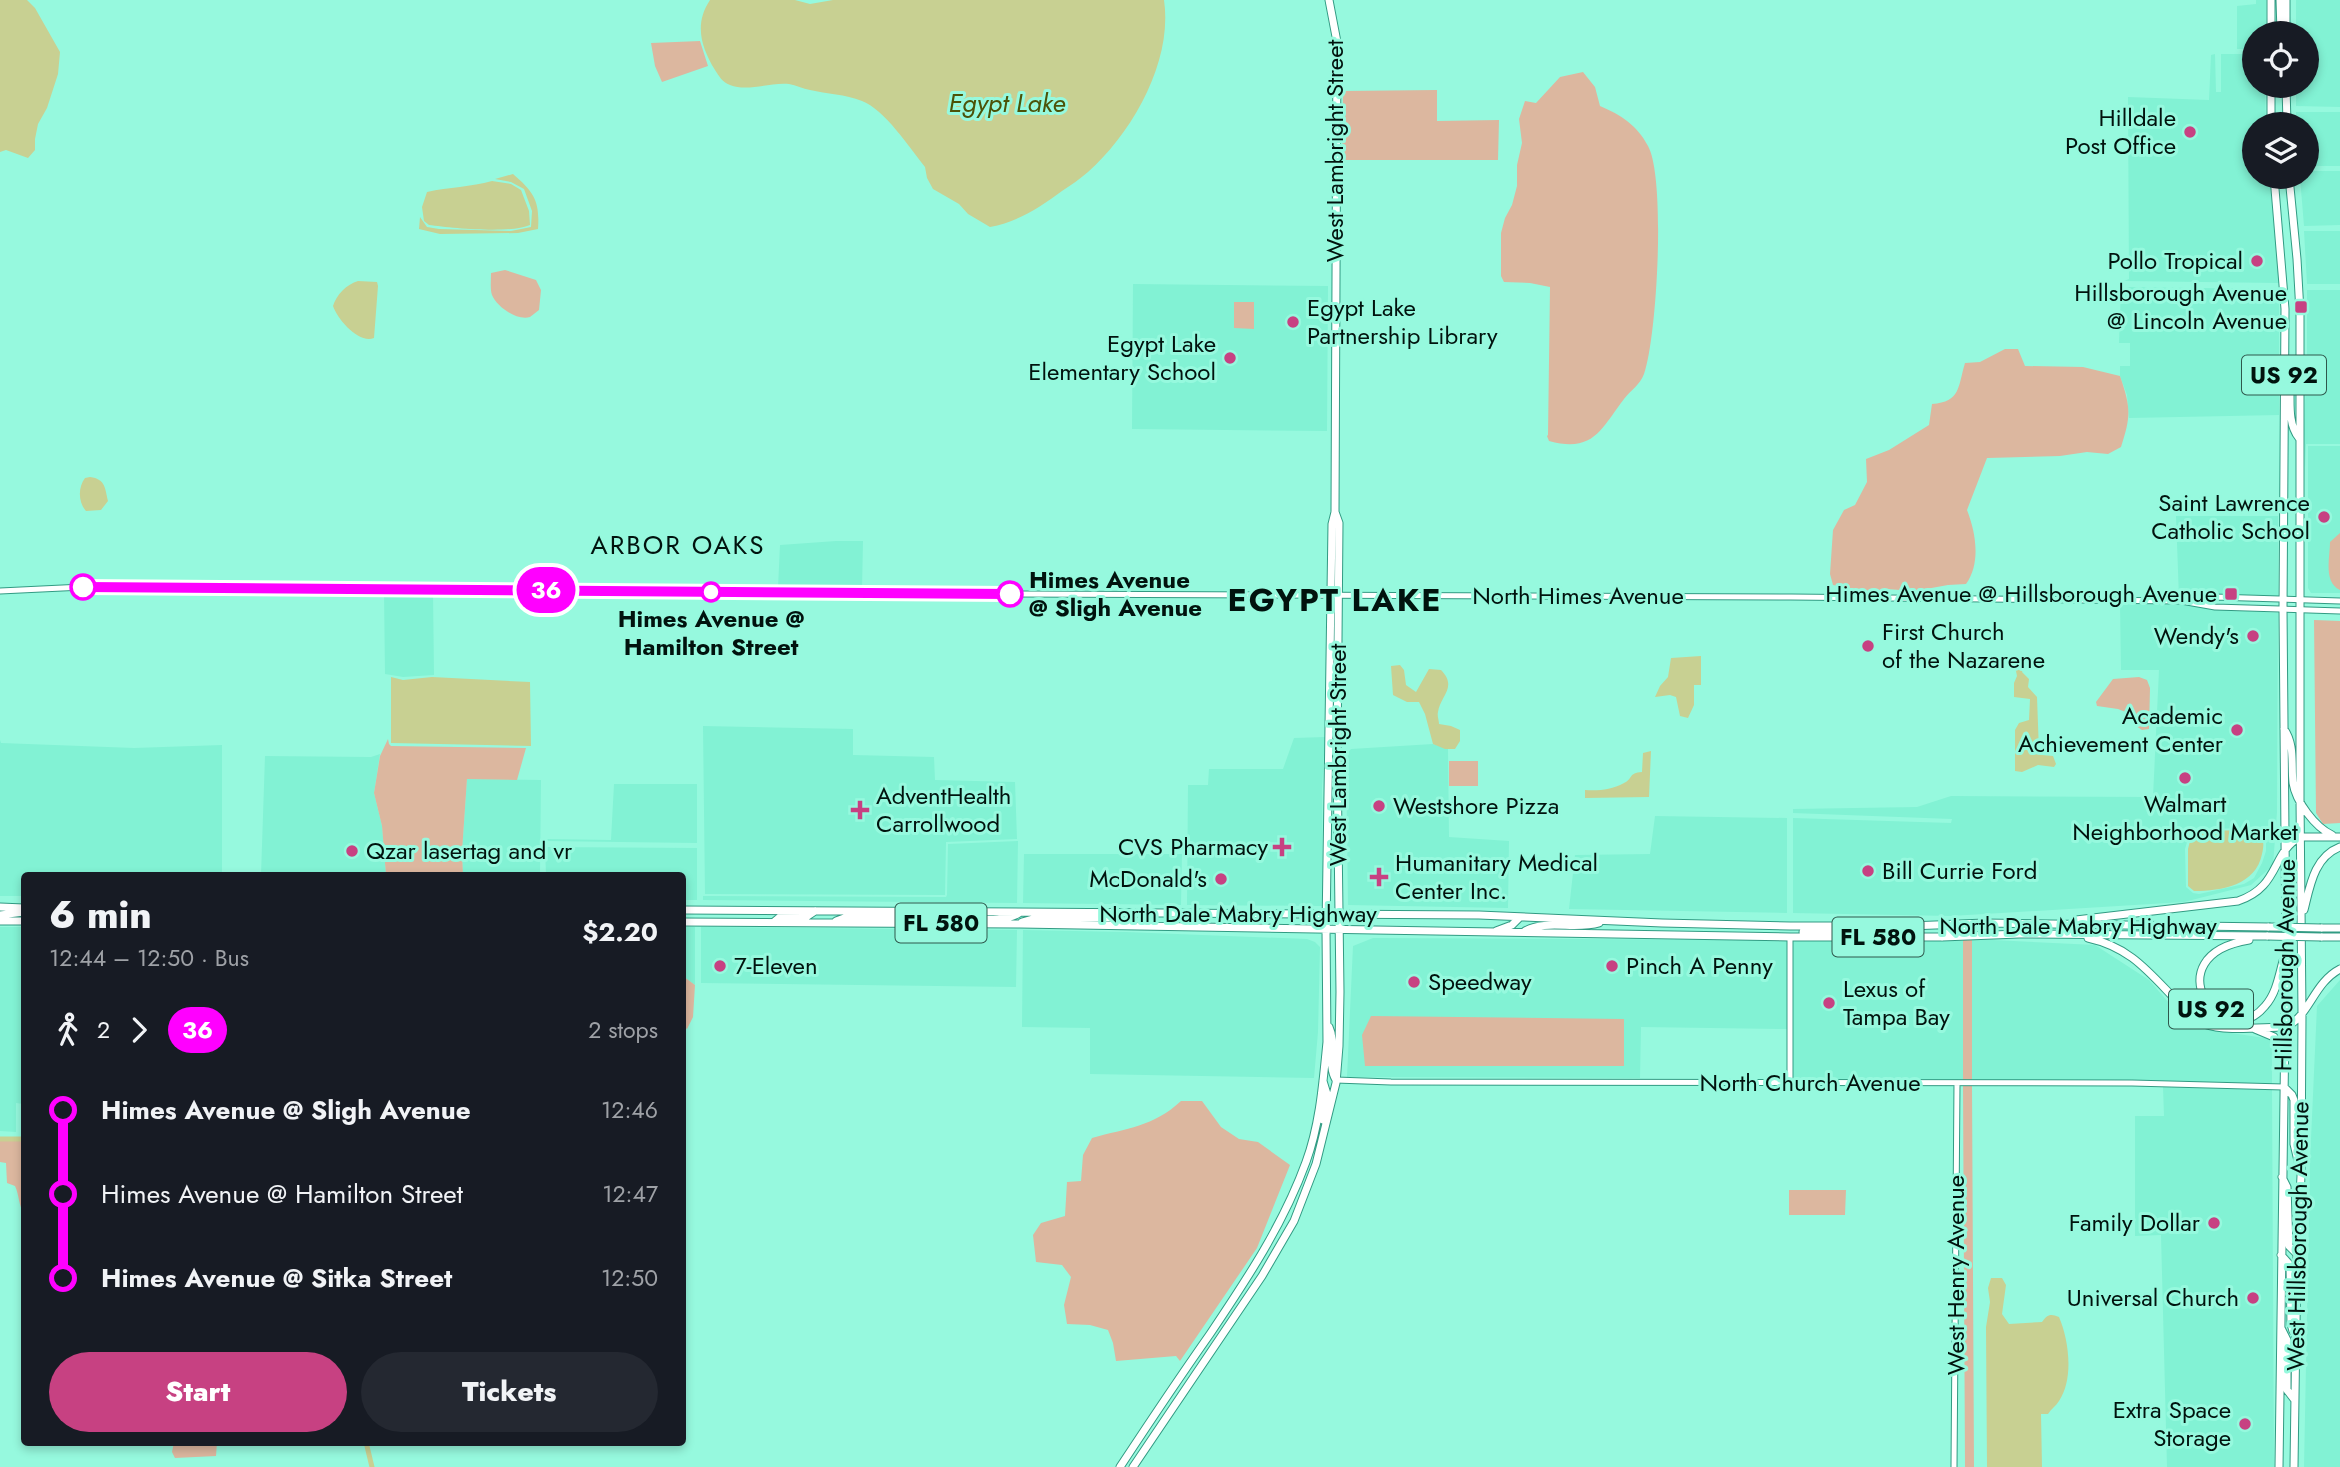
<!DOCTYPE html>
<meta charset="utf-8">
<style>
body{margin:0;font-family:Jost,sans-serif;background:#242831;color:#f1f3f6;height:100vh;display:flex;flex-direction:column;font-size:26px;white-space:nowrap}
*{box-sizing:border-box;margin:0}
p{font-size:23px;color:#9ea1a6}
.icon{flex:none;width:38px;height:38px;fill:none;stroke:currentColor;stroke-width:2;stroke-linecap:round;stroke-linejoin:round}
.map{position:relative;flex:1;overflow:hidden}
.side{position:absolute;left:21px;top:872px;width:665px;height:574px;display:flex;flex-direction:column;background:#171b24;border-radius:7px;box-shadow:0 4px 10px #0003}
.side>*{flex:none}
.badge{padding:0 14px;border-radius:23px;font-size:24px;line-height:46px}
.tools{position:absolute;left:2242px;top:21px;display:grid;gap:14px}
.tools a{display:grid;place-items:center;width:77px;height:77px;border-radius:50%;background:#171b24;box-shadow:0 4px 10px #0003;font-size:35px}
.map>.badge{position:absolute;translate:-50% -50%;box-shadow:0 0 0 4px #fff}
.legs{display:flex;align-items:center;gap:10px;height:77px;padding:0 28px;font-size:23px}
.legs p{margin-inline-start:auto}
.head{display:flex;align-items:center;justify-content:space-between;height:119px;padding:0 28px}
h1{font-size:38px;font-weight:800;line-height:52px}
.button{display:flex;gap:14px;margin-top:auto;padding:14px 28px}
.button a{flex:1;height:80px;border-radius:42px;background:#c74182;color:#fff;font-size:28px;font-weight:800;line-height:80px;text-align:center}
.button a+a{background:#242831;color:#f1f3f6}
ul{padding:0 28px;list-style:none}
li{display:flex;align-items:center;gap:24px;height:84px;font-size:26px}
li i{display:grid;place-items:center;width:10px;height:100%;margin:0 9px;background:currentColor}
li i::after{content:'';width:18px;height:18px;margin:-9px;border:5px solid;border-radius:50%;background:#171b24}
li p{margin-inline-start:auto}
li:first-child i{background:linear-gradient(#0000 50%,currentColor 0)}
li:last-child i{background:linear-gradient(currentColor 50%,#0000 0)}
.map>svg:first-child{display:block}
</style>
<div class="map">
<svg width="2340" height="1467" viewBox="0 0 2340 1467">
<rect width="100%" height="100%" fill="#96f9de"/>
<path fill="#82f2d4" fill-rule="evenodd" d="M2256,0H2266V33H2254V49H2237V6L2256,4Z
M2296,0H2340V107L2296,106V86H2306V33H2296Z
M2215,54L2216,92H2221V54H2254V86H2265L2266,124H2254V177H2269L2279,260V283L2124,281L2129,279L2128,97L2209,100L2211,55Z
M2296,112H2340V166H2307L2306,124H2296Z
M2307,171H2340V225L2304,226L2300,177H2306Z
M2304,231H2340V284H2307Z
M1133,284L1328,286L1327,431L1132,429Z
M2121,287L2279,289V415L2129,418L2127,395L2120,376V366H2130V343H2119Z
M2307,290H2340V444H2306L2305,468L2304,431L2307,355Z
M2308,446H2340V593H2311L2308,588Z
M2176,516H2278V596L2214,594L2179,598Z
M836,541H863L862,589L778,588L780,545Z
M384,592H433L434,675L403,677L385,674Z
M2120,603L2191,604L2215,609L2278,613L2277,812L2273,865L2251,885L2184,902L1951,916L1793,913V818L1951,823L1952,819L1793,813V809L1917,807L1951,796L2153,797L2159,670H2121ZM2253,828L2261,831L2266,838V851L2262,863L2254,878L2244,884L2199,894L2193,893L2186,887L2185,849L2190,832L2199,829Z
M703,726L853,729V755L934,757L935,780L1015,782L1017,839L946,842L945,895L705,894Z
M1325,737L1322,789L1323,906L1187,905L1188,785H1208L1209,769H1283L1294,738Z
M0,740L1,743L134,748L222,745V875H24V896H0Z
M1433,744L1448,749L1449,837L1509,841L1508,908L1348,905L1346,755L1351,749Z
M380,754L374,793L382,826L386,875H261L265,756L371,757Z
M467,779L541,780L540,875H463L462,852Z
M614,784H697V843L545,841L546,839L611,840Z
M1655,816L1787,818V913L1569,909L1575,855L1650,854Z
M1018,841L1017,903L703,900V896L946,897L947,895L948,844Z
M545,847L697,848V900H683L682,875H546Z
M1024,854H1182L1181,905L1023,903Z
M0,927H24V1104L16,1103V1132L0,1131Z
M683,927H695V985L683,976Z
M701,927L1017,930L1016,987L701,983Z
M1023,930L1126,932L1307,939L1315,942L1320,947L1318,1032L1314,1078L1090,1074V1028L1022,1027Z
M1373,938L1787,940V1029L1641,1027L1640,1078L1347,1077L1353,946Z
M1972,939L2095,945L2149,980L2190,1027L2272,1039V1084L2135,1081L1972,1080Z
M1793,940L1963,941V1080L1883,1078L1793,1080Z
M2340,980V1467H2304L2310,1161L2317,1006Z
M2163,1087L2272,1090L2274,1467H2167L2161,1235L2135,1236V1116H2164Z"/>
<path fill="#dcb79f" d="M700,41L708,66L662,82L655,66L651,43Z
M1583,72L1595,87L1600,106C1621,115 1637,125 1648,146C1666,178 1657,338 1644,374C1640,385 1631,390 1624,399C1601,429 1594,453 1549,441L1547,436L1548,435L1550,287L1530,283L1504,282L1501,276V233L1505,218L1512,205L1517,186V165L1522,143L1519,119L1525,101L1536,103L1560,77Z
M1437,90V121L1499,120L1498,160H1342L1343,91Z
M505,270L536,280L541,290L539,310C536,312 533,315 530,317C517,321 497,307 492,295C490,289 491,280 491,273Z
M1234,302H1254V329L1234,328Z
M2005,349H2018L2025,366L2083,367L2120,376C2131,408 2131,416 2121,447L2108,454L2087,452L2060,456L1987,458L1967,510C1976,533 1981,563 1966,584L1948,585L1915,591L1886,589L1867,592L1833,585L1830,574L1833,530L1844,510L1855,505L1867,482L1866,459L1889,450L1929,425L1932,404C1961,402 1958,386 1965,363L1980,362Z
M2340,533V590C2323,582 2330,557 2330,542Z
M2314,620L2340,621V823L2323,824L2316,813Z
M2139,677L2147,680L2150,688L2149,729L2142,730L2133,724L2128,713L2118,709L2097,706L2096,702L2113,679Z
M388,739L389,744L391,746L526,748L517,780L467,779L462,852L463,875H386L382,826L374,793L380,756Z
M1449,761H1478V786H1449Z
M1963,939H1972V1080H1963Z
M683,976L695,985L693,1017L687,1029L683,1026Z
M1371,1016L1624,1019V1066H1365L1362,1035Z
M1963,1086H1972L1974,1467H1965Z
M1181,1101H1202L1221,1127L1239,1139L1258,1142L1290,1165L1257,1248L1180,1361L1176,1356L1116,1361L1113,1343L1108,1330L1090,1325L1067,1324L1064,1305L1071,1277L1062,1265L1036,1262L1033,1235L1041,1223L1065,1216L1067,1182L1081,1181L1083,1155L1092,1138C1127,1128 1153,1127 1181,1101Z
M0,1139H24V1214C19,1207 19,1194 15,1186L7,1183L6,1163L0,1162Z
M1789,1190H1846L1845,1215H1789Z
M174,1442H217L216,1456L175,1458L172,1452Z"/>
<path fill="#c8d092" d="M0,0H27L35,8L60,52L58,74L47,108L38,124L35,139V150L28,158L6,150L0,152Z
M710,0H795L810,4L833,0H1164C1173,61 1133,132 1088,172C1080,179 1071,185 1062,191C1040,207 1018,222 990,227L968,214L959,204L933,189L927,178L925,167C909,147 885,110 862,101C845,94 827,94 810,90C803,89 796,85 789,84C770,82 748,92 730,85C722,82 719,76 715,70C701,47 694,24 710,0Z
M513,174C534,192 540,201 538,229L518,233L440,234L419,229L420,217L427,227L439,229L511,231L531,227L532,211L524,189L511,182L495,179Z
M492,181L511,184L521,190L529,211L530,225C509,234 452,228 429,225L424,221L422,207L427,192C449,187 471,187 492,181Z
M358,281L377,282L378,286L374,338C359,344 338,320 333,306C336,295 347,284 358,281Z
M90,477C106,479 105,489 108,501L101,510L86,511C78,502 78,487 85,478Z
M1701,656V685H1694V705L1688,718L1680,716L1676,697L1670,695L1655,697L1660,686L1668,677L1671,658Z
M2014,658L2025,663L2022,672L2029,679L2028,687L2037,697L2039,752L2042,755L2053,756L2056,764L2054,767L2038,765L2022,772L2015,771V730L2019,723L2029,720L2030,699L2014,697V683L2017,676L2016,671L2011,667Z
M1400,665L1404,670L1406,685L1416,692L1429,669L1441,670C1458,687 1440,696 1438,712C1437,716 1439,720 1439,724L1451,726L1460,730V741L1455,749H1445L1433,744L1425,714L1419,702H1407L1393,695L1391,666Z
M391,677L403,680L432,677L530,682L531,746L391,743Z
M1651,751L1649,797L1585,798V790C1598,791 1611,790 1624,783C1633,779 1628,773 1642,772L1643,753Z
M2252,830L2260,832C2264,839 2264,846 2262,854C2256,885 2222,891 2194,891L2188,886V849L2192,833L2199,831Z
M1991,1278H2002L2006,1285L2002,1314L2009,1324L2042,1322C2047,1315 2050,1313 2059,1317C2069,1340 2074,1379 2059,1401C2056,1406 2051,1409 2048,1414H2041L2042,1467H1987L1986,1327L1990,1302L1988,1288Z"/>
<g fill="none" stroke-linecap="round" stroke-linejoin="round">
<path stroke="#c8d092" stroke-width="5" d="M0,1139H24
M366,1442L372,1467"/>
<g stroke="#329b83" stroke-width="7">
<path id="minor" d="M0,591L83,587L321,588L1015,594L1791,597L2181,601L2215,607L2340,611
M2196,600L2214,597L2340,601
M1336,1080L1391,1082L2132,1083L2284,1087
M1790,1083V937
M1954,1467L1957,1083"/>
</g>
<g stroke="#329b83" stroke-width="9">
<path id="major" d="M2280,0L2281,33
M2286,0V33
M2271,33V0
M2271,86V124
M2286,86L2287,124
M2274,177L2285,309L2283,610L2286,950L2279,1467
M2289,177L2297,259L2300,312V799L2302,1014L2301,1176L2297,1254L2294,1467
M2287,362C2295,385 2283,418 2299,438
M2284,729C2295,745 2291,763 2293,783C2296,802 2315,827 2332,835
M0,907L24,908
M682,910L1479,915L1662,923L1790,926H1910L1985,923L2269,927
M2304,910C2310,886 2314,857 2340,847
M0,915L24,912
M937,920C961,915 1000,926 1019,913
M2076,920L2238,901C2280,887 2271,853 2300,837H2340
M0,921H24
M836,921L847,917H922L931,913
M682,922L1020,924L1790,937H1942L2019,934L2268,936
M774,922L780,917H806L815,911
M1022,922L1036,918H1112L1120,914
M2321,928H2340
M1496,931L1512,925L1519,918
M1525,931C1546,919 1575,930 1599,923
M1803,932L1833,931L1843,928
M1942,937L1945,933L1972,927
M2321,937H2340
M2088,938C2129,947 2147,970 2175,999C2184,1008 2192,1019 2204,1024C2225,1032 2262,1027 2285,1027C2309,1018 2313,983 2340,969
M2249,940C2151,956 2223,1057 2265,1006C2276,994 2279,976 2283,961
M1329,1027C1337,1044 1326,1063 1336,1080
M2255,1029L2274,1037L2282,1051
M1323,1081L1327,1094L1323,1120
M2284,1087L2292,1095L2294,1100V1144L2299,1165
M2282,1177L2287,1187L2289,1246L2297,1254
M2281,1255L2290,1265L2291,1324L2293,1331
M2281,1328L2287,1340V1390L2294,1399
M1120,1467C1149,1423 1179,1378 1210,1334C1247,1279 1283,1225 1306,1162C1320,1124 1323,1082 1327,1042L1326,929L1332,524L1335,512L1337,42L1329,0
M1133,1467L1262,1276L1294,1221L1316,1164L1336,1083L1339,1046L1340,992L1337,755L1339,523L1335,512"/>
</g>
<use href="#minor" stroke="#fff" stroke-width="5"/>
<use href="#major" stroke="#fff" stroke-width="7"/>
<g stroke="#329b83" stroke-width="9" stroke-linecap="butt">
<path id="major-bridge" d="M2269,927L2321,928
M2268,936L2321,937"/>
</g>
<use href="#major-bridge" stroke="#fff" stroke-width="7"/>
</g>
<g fill="none" stroke-linecap="round" stroke-linejoin="round">
<g stroke="#fff" stroke-width="16">
<path id="line-1" d="M83,587L1010,594"/>
</g>
<use href="#line-1" stroke="#f0f" stroke-width="10"/>
</g>
<g fill="#c74182" stroke="#96f9de" stroke-width="2.5">
<circle cx="2190" cy="132" r="7"/>
<circle cx="2257" cy="261" r="7"/>
<rect x="2294" y="300" width="14" height="14" rx="3.5"/>
<circle cx="1293" cy="322" r="7"/>
<circle cx="1230" cy="358" r="7"/>
<circle cx="2324" cy="517" r="7"/>
<rect x="2224" y="587" width="14" height="14" rx="3.5"/>
<circle cx="2253" cy="636" r="7"/>
<circle cx="1868" cy="646" r="7"/>
<circle cx="2237" cy="730" r="7"/>
<circle cx="2185" cy="778" r="7"/>
<circle cx="1379" cy="806" r="7"/>
<path d="M856.5 799.5h7v7h7v7h-7v7h-7v-7h-7v-7h7z"/>
<path d="M1278.5 836.5h7v7h7v7h-7v7h-7v-7h-7v-7h7z"/>
<circle cx="352" cy="851" r="7"/>
<circle cx="1868" cy="871" r="7"/>
<path d="M1375.5 866.5h7v7h7v7h-7v7h-7v-7h-7v-7h7z"/>
<circle cx="1221" cy="879" r="7"/>
<circle cx="720" cy="966" r="7"/>
<circle cx="1612" cy="966" r="7"/>
<circle cx="1414" cy="982" r="7"/>
<circle cx="1829" cy="1003" r="7"/>
<circle cx="2214" cy="1223" r="7"/>
<circle cx="2253" cy="1298" r="7"/>
<circle cx="2245" cy="1424" r="7"/>
</g>
<g fill="#fff" stroke="#f0f" stroke-width="3.5">
<circle cx="83" cy="587" r="12"/>
<circle cx="711" cy="592" r="9"/>
<circle cx="1010" cy="594" r="12"/>
</g>
<g text-anchor="middle" stroke-width="6" stroke-linejoin="round" paint-order="stroke">
<g fill="#96f9de" stroke="#2e584c" stroke-width="2">
<rect x="2242" y="355.5" width="84" height="39" rx="5"/>
<rect x="895.5" y="903.5" width="91" height="39" rx="5"/>
<rect x="1832.5" y="917.5" width="91" height="39" rx="5"/>
<rect x="2169" y="989.5" width="84" height="39" rx="5"/>
</g>
<g font-size="23" font-weight="bold" fill="#01130e">
<text x="2284" y="383">US 92</text>
<text x="941" y="931">FL 580</text>
<text x="1878" y="945">FL 580</text>
<text x="2211" y="1017">US 92</text>
</g>
<g font-size="24" fill="#01130e" stroke="#96f9de" text-anchor="end">
<text x="2176" y="126">Hilldale<tspan x="2176" dy="28">Post Office</tspan></text>
<text x="2243" y="269">Pollo Tropical</text>
<text x="2287" y="301">Hillsborough Avenue<tspan x="2287" dy="28">@ Lincoln Avenue</tspan></text>
<text x="1307" y="316" text-anchor="start">Egypt Lake<tspan x="1307" dy="28">Partnership Library</tspan></text>
<text x="1216" y="352">Egypt Lake<tspan x="1216" dy="28">Elementary School</tspan></text>
<text x="2310" y="511">Saint Lawrence<tspan x="2310" dy="28">Catholic School</tspan></text>
<text x="2217" y="602">Himes Avenue @ Hillsborough Avenue</text>
<text x="1882" y="640" text-anchor="start">First Church<tspan x="1882" dy="28">of the Nazarene</tspan></text>
<text x="2239" y="644">Wendy's</text>
<text x="2223" y="724">Academic<tspan x="2223" dy="28">Achievement Center</tspan></text>
<text x="876" y="804" text-anchor="start">AdventHealth<tspan x="876" dy="28">Carrollwood</tspan></text>
<text x="2185" y="812" text-anchor="middle">Walmart<tspan x="2185" dy="28">Neighborhood Market</tspan></text>
<text x="1393" y="814" text-anchor="start">Westshore Pizza</text>
<text x="1268" y="855">CVS Pharmacy</text>
<text x="366" y="859" text-anchor="start">Qzar lasertag and vr</text>
<text x="1395" y="871" text-anchor="start">Humanitary Medical<tspan x="1395" dy="28">Center Inc.</tspan></text>
<text x="1882" y="879" text-anchor="start">Bill Currie Ford</text>
<text x="1207" y="887">McDonald's</text>
<text x="734" y="974" text-anchor="start">7-Eleven</text>
<text x="1626" y="974" text-anchor="start">Pinch A Penny</text>
<text x="1428" y="990" text-anchor="start">Speedway</text>
<text x="1843" y="997" text-anchor="start">Lexus of<tspan x="1843" dy="28">Tampa Bay</tspan></text>
<text x="2200" y="1231">Family Dollar</text>
<text x="2239" y="1306">Universal Church</text>
<text x="2231" y="1418">Extra Space<tspan x="2231" dy="28">Storage</tspan></text>
</g>
<g font-size="24" fill="#01130e" stroke="#96f9de">
<text transform="translate(1335 151) rotate(-90)" y="8">West Lambright Street</text>
<text x="1578" y="604">North Himes Avenue</text>
<text transform="translate(1338 755) rotate(-90)" y="8">West Lambright Street</text>
<text x="1238" y="922">North Dale Mabry Highway</text>
<text x="2078" y="934">North Dale Mabry Highway</text>
<text transform="translate(2285 965) rotate(-89)" y="8">Hillsborough Avenue</text>
<text x="1810" y="1091">North Church Avenue</text>
<text transform="translate(2298 1236) rotate(-89)" y="8">West Hillsborough Avenue</text>
<text transform="translate(1956 1275) rotate(-90)" y="8">West Henry Avenue</text>
</g>
<g font-size="24" font-weight="bold" fill="#01130e" stroke="#96f9de" text-anchor="start">
<text x="1029" y="588">Himes Avenue<tspan x="1029" dy="28">@ Sligh Avenue</tspan></text>
<text x="711" y="627" text-anchor="middle">Himes Avenue @<tspan x="711" dy="28">Hamilton Street</tspan></text>
</g>
<g font-size="26" font-style="italic" fill="#4c5208" stroke="#96f9de">
<text x="1007" y="112">Egypt Lake</text>
</g>
<g font-size="26" letter-spacing="2" fill="#01130e" stroke="#96f9de">
<text x="678" y="554">ARBOR OAKS</text>
</g>
<g font-size="32" font-weight="bold" letter-spacing="2" fill="#01130e" stroke="#96f9de">
<text x="1335" y="611">EGYPT LAKE</text>
</g>
</g>
</svg>
<div class="tools">
<a><svg class="icon" aria-label="locate" viewBox="0 0 24 24"><circle cx="12" cy="12" r="6"/><path d="M12 2v4M12 18v4M2 12h4M18 12h4"/></svg></a>
<a><svg class="icon" aria-label="layers" viewBox="0 0 24 24"><path d="M12 4l9 5-9 5-9-5zM3 14l9 5 9-5"/></svg></a>
</div>
<b class="badge" style="left:546px;top:590px;background:#f0f;color:#fff">36</b>
<section class="side">
<div class="head"><div><h1>6 min</h1><p>12:44 – 12:50 · Bus</p></div><b>$2.20</b></div>
<div class="legs"><svg class="icon" aria-label="walk" viewBox="0 0 24 24"><circle cx="13" cy="4" r="2"/><path d="M13 8l-2 6 4 7M11 14l-3 7M7 12l3-4h3l4 4"/></svg>2<svg class="icon" aria-label="forward" viewBox="0 0 24 24"><path d="M9 5l7 7-7 7"/></svg><b class="badge" style="background:#f0f;color:#fff">36</b><p>2 stops</p></div>
<ul>
<li><i style="color:#f0f"></i><b>Himes Avenue @ Sligh Avenue</b><p>12:46</p></li>
<li><i style="color:#f0f"></i><span>Himes Avenue @ Hamilton Street</span><p>12:47</p></li>
<li><i style="color:#f0f"></i><b>Himes Avenue @ Sitka Street</b><p>12:50</p></li>
</ul>
<div class="button"><a>Start</a><a>Tickets</a></div>
</section>
</div>
